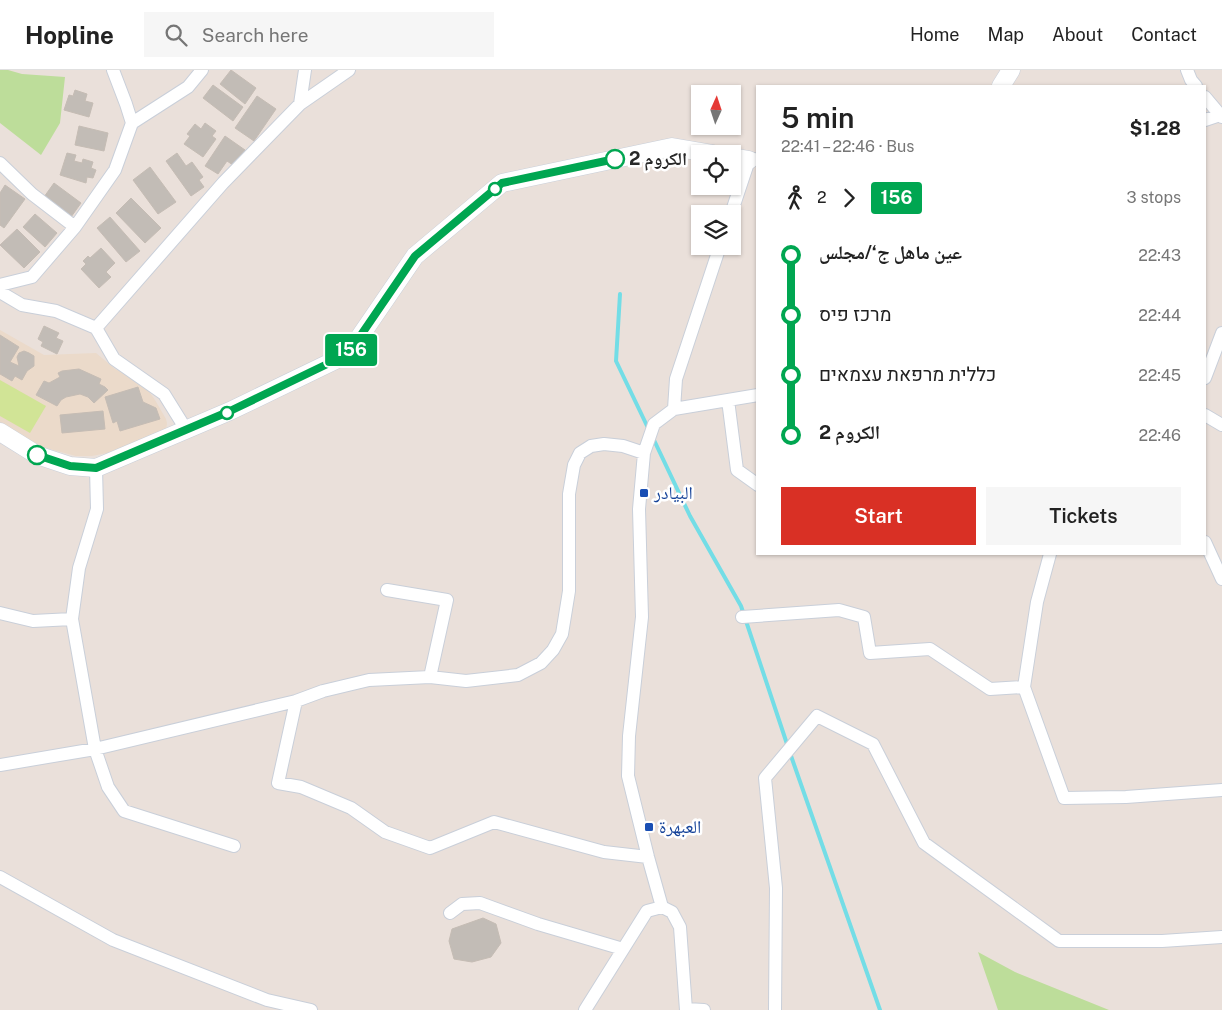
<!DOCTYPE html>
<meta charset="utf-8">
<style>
body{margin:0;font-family:"Public Sans","Noto Naskh Arabic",Heebo,sans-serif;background:#f6f6f6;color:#222;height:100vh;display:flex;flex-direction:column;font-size:19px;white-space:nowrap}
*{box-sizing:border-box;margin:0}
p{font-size:16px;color:#767676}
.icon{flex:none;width:28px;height:28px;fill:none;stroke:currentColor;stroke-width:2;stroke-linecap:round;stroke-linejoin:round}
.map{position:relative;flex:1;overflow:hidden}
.sheet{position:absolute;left:756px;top:15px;width:450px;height:470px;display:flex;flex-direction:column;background:#fff;border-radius:0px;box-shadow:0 1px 4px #0004}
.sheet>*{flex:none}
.badge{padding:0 10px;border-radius:4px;font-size:18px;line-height:32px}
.needle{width:32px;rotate:3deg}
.tools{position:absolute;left:691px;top:15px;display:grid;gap:10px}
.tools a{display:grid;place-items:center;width:50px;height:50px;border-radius:0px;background:#fff;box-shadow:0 1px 4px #0004;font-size:25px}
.map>.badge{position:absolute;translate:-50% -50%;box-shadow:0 0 0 2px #fff}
.legs{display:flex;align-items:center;gap:8px;height:55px;padding:0 25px;font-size:16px}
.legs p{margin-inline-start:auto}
.overview{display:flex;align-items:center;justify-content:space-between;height:85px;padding:0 25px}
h1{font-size:28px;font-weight:600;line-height:38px}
.cta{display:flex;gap:10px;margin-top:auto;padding:10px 25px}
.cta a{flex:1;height:58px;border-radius:0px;background:#d93025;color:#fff;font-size:20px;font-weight:600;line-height:58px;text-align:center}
.cta a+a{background:#f6f6f6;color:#222}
ul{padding:0 25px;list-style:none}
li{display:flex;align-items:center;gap:18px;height:60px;font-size:19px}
li i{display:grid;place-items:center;width:8px;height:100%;margin:0 6px;background:currentColor}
li i::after{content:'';width:12px;height:12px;margin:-6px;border:4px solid;border-radius:50%;background:#fff}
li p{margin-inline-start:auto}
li:first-child i{background:linear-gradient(#0000 50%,currentColor 0)}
li:last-child i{background:linear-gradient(currentColor 50%,#0000 0)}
header{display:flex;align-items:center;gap:30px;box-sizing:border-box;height:70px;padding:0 25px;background:#fff;border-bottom:1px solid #e0e0e0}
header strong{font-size:24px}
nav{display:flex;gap:28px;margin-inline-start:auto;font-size:18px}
.search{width:350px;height:45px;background:#f6f6f6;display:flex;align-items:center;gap:12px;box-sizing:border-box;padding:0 18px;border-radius:0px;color:#767676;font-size:19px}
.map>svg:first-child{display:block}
</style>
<header>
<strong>Hopline</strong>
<div class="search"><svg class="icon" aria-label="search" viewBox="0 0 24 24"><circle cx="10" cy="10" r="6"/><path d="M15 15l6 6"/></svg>Search here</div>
<nav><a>Home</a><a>Map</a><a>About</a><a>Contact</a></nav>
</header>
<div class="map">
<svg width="1222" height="940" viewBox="0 0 1222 940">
<rect width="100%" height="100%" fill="#eae0da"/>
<path fill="#ebdaca" d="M0,260L44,285L96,283L115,299L132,307L145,316L155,330L166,349L167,353L166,361L107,383L92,386H76L42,377L1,353L0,352Z"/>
<path fill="#bddd9a" d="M0,0H8L22,4L65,7L60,53L41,85L0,53Z
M978,882L1015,902L1109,940H998Z"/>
<path fill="#d1e496" d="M0,310L46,336L30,363L0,346Z"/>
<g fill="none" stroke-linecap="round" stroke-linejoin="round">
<path stroke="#73dde6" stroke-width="4" d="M620,224L616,291L649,360
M653,368L690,446L741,536L788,677
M790,683L880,940"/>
</g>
<path fill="#c2bcb6" stroke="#c5bcb4" d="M231,0L256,18L245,34L220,14Z
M213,15L243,37L233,51L203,28Z
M75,20L87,24L85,31L93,33L89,47L64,40L69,25L73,26Z
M257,26L276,39L254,71L235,58Z
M205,53L216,61L212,66L216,69L203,87L184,74L190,66L187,64L195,54L201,59Z
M79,56L108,63L104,81L75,75Z
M225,66L245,80L233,95L227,91L218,104L205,96Z
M67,83L76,85L74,91L82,93L83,89L93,92L91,98L96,100L93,108L87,107L86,113L60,105Z
M177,83L186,96L192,92L203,107L199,110L204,117L191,126L166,91Z
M150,97L176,132L158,144L133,110Z
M54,113L81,133L71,147L44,127Z
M5,115L25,129L4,158L0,155V123Z
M131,128L161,158L145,173L116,143Z
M35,144L57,163L45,177L23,157Z
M110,147L140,181L126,192L97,158Z
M17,159L40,182L24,198L0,175Z
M101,178L115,193L106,202L111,207L99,218L81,199L86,194L83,191L88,186L90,188Z
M44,256L59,263L56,268L63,271L57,284L41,276L43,272L38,269Z
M0,265L19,277L10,292L19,296L17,287L19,283L24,281L29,283L34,286V296L27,301L22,310L15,306L12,311L0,304Z
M79,299L101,309L99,314L105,317L108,320L94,333L88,327L80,324L66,327L61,330L57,336L36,325L44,311L49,313L60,307L58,303L62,301Z
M138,317L143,332L156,338L160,349L120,361L117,351L113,353L105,327Z
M103,341L105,359L62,363L60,345Z
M483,848L496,854L501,873L491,887L472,892L454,889L449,871L452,859Z"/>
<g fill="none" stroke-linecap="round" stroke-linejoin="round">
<g stroke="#c9cfd9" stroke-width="14">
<path id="street" d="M1187,0L1191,10L1196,16
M1205,27L1222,47
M300,34L305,0
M1205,50L1220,45
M132,53L188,17L202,0
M0,93L32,124L75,157
M731,144L749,90L758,89
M0,215L32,207L75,157L115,100L132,53L126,34L113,0
M0,222L22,235L56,241L96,258L114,289L164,324L187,361
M96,258L223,113L300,34L349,0
M1205,308L1222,263
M728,330L737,400L758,415
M674,339L758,325
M1205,345L1222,355
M96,398L97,439L79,498L72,549L95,679L108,717L124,741L234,776
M1205,472L1222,509
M1050,484L1037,532L1024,617L1064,728L1126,727L1222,720
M387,520L447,530L430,607L466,611L518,605L541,593L553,580L562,564L569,521V424L574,395L580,383L591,376L604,374L623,376L644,383
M0,543L33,551L72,549
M742,547L839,540L864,547L870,583L930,579L990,619L1024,617
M430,607L369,610L323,621L296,631L278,713L301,717L351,738L385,762L430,778L494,752L604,782L648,787
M0,695L95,679L296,631
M0,807L113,870L267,930L311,940
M450,843L462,834L480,833L538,854L623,879
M686,939L704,940
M585,940L647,841L662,837
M686,940L680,857L672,842L662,837L648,787L628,706L629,666L642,547L639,439L644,383L654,354L674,339L676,309L720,176
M775,940L776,818L765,708L817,646L873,674L924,773L1059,871H1162L1222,867"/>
</g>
<g stroke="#c9cfd9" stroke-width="19">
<path id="secondary" d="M1001,16L1011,0
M732,87L749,90
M0,362L37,385L70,396L96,398L230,341L348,284L415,186L502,113L672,77L713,84"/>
</g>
<use href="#street" stroke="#fff" stroke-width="12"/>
<use href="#secondary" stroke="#fff" stroke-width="18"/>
</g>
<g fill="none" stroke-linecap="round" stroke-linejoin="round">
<g stroke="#fff" stroke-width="11">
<path id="line-1" d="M37,385L70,396L96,398L230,341L348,284L415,186L502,113L615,89"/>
</g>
<use href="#line-1" stroke="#00a651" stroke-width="8"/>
</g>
<g fill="#fff" stroke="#00a651" stroke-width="2.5">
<circle cx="615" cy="89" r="9"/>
<circle cx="495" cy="119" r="6"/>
<circle cx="227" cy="343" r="6"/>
<circle cx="37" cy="385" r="9"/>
</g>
<g fill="#1a4fb4" stroke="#fff" stroke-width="2">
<rect x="639" y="418" width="10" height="10" rx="2.5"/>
<rect x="644" y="752" width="10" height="10" rx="2.5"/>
</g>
<g text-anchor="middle" stroke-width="5" stroke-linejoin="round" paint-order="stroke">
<g font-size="18" font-weight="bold" fill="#282828" stroke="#fff" text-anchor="start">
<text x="629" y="95">الكروم 2</text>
</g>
<g font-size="18" fill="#164399" stroke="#fff" text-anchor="start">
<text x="654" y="429">البيادر</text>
<text x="659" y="763">العبهرة</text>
</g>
</g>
</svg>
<div class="tools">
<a><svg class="needle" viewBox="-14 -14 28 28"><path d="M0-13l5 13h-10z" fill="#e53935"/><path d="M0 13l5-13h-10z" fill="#767676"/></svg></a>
<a><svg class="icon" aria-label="locate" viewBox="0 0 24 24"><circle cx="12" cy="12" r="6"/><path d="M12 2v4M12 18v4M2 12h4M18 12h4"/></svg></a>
<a><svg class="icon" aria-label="layers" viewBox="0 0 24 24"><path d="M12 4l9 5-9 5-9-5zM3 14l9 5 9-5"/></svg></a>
</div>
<b class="badge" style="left:351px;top:280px;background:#00a651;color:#fff">156</b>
<section class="sheet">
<div class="overview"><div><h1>5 min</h1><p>22:41 – 22:46 · Bus</p></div><b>$1.28</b></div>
<div class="legs"><svg class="icon" aria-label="walk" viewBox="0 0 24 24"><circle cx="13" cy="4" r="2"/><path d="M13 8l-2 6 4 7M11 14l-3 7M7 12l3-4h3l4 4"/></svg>2<svg class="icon" aria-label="forward" viewBox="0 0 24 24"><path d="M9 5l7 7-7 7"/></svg><b class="badge" style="background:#00a651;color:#fff">156</b><p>3 stops</p></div>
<ul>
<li><i style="color:#00a651"></i><b>عين ماهل ج‘/مجلس</b><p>22:43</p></li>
<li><i style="color:#00a651"></i><span>מרכז פיס</span><p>22:44</p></li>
<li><i style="color:#00a651"></i><span>כללית מרפאת עצמאים</span><p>22:45</p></li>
<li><i style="color:#00a651"></i><b>الكروم 2</b><p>22:46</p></li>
</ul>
<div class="cta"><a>Start</a><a>Tickets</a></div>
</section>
</div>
